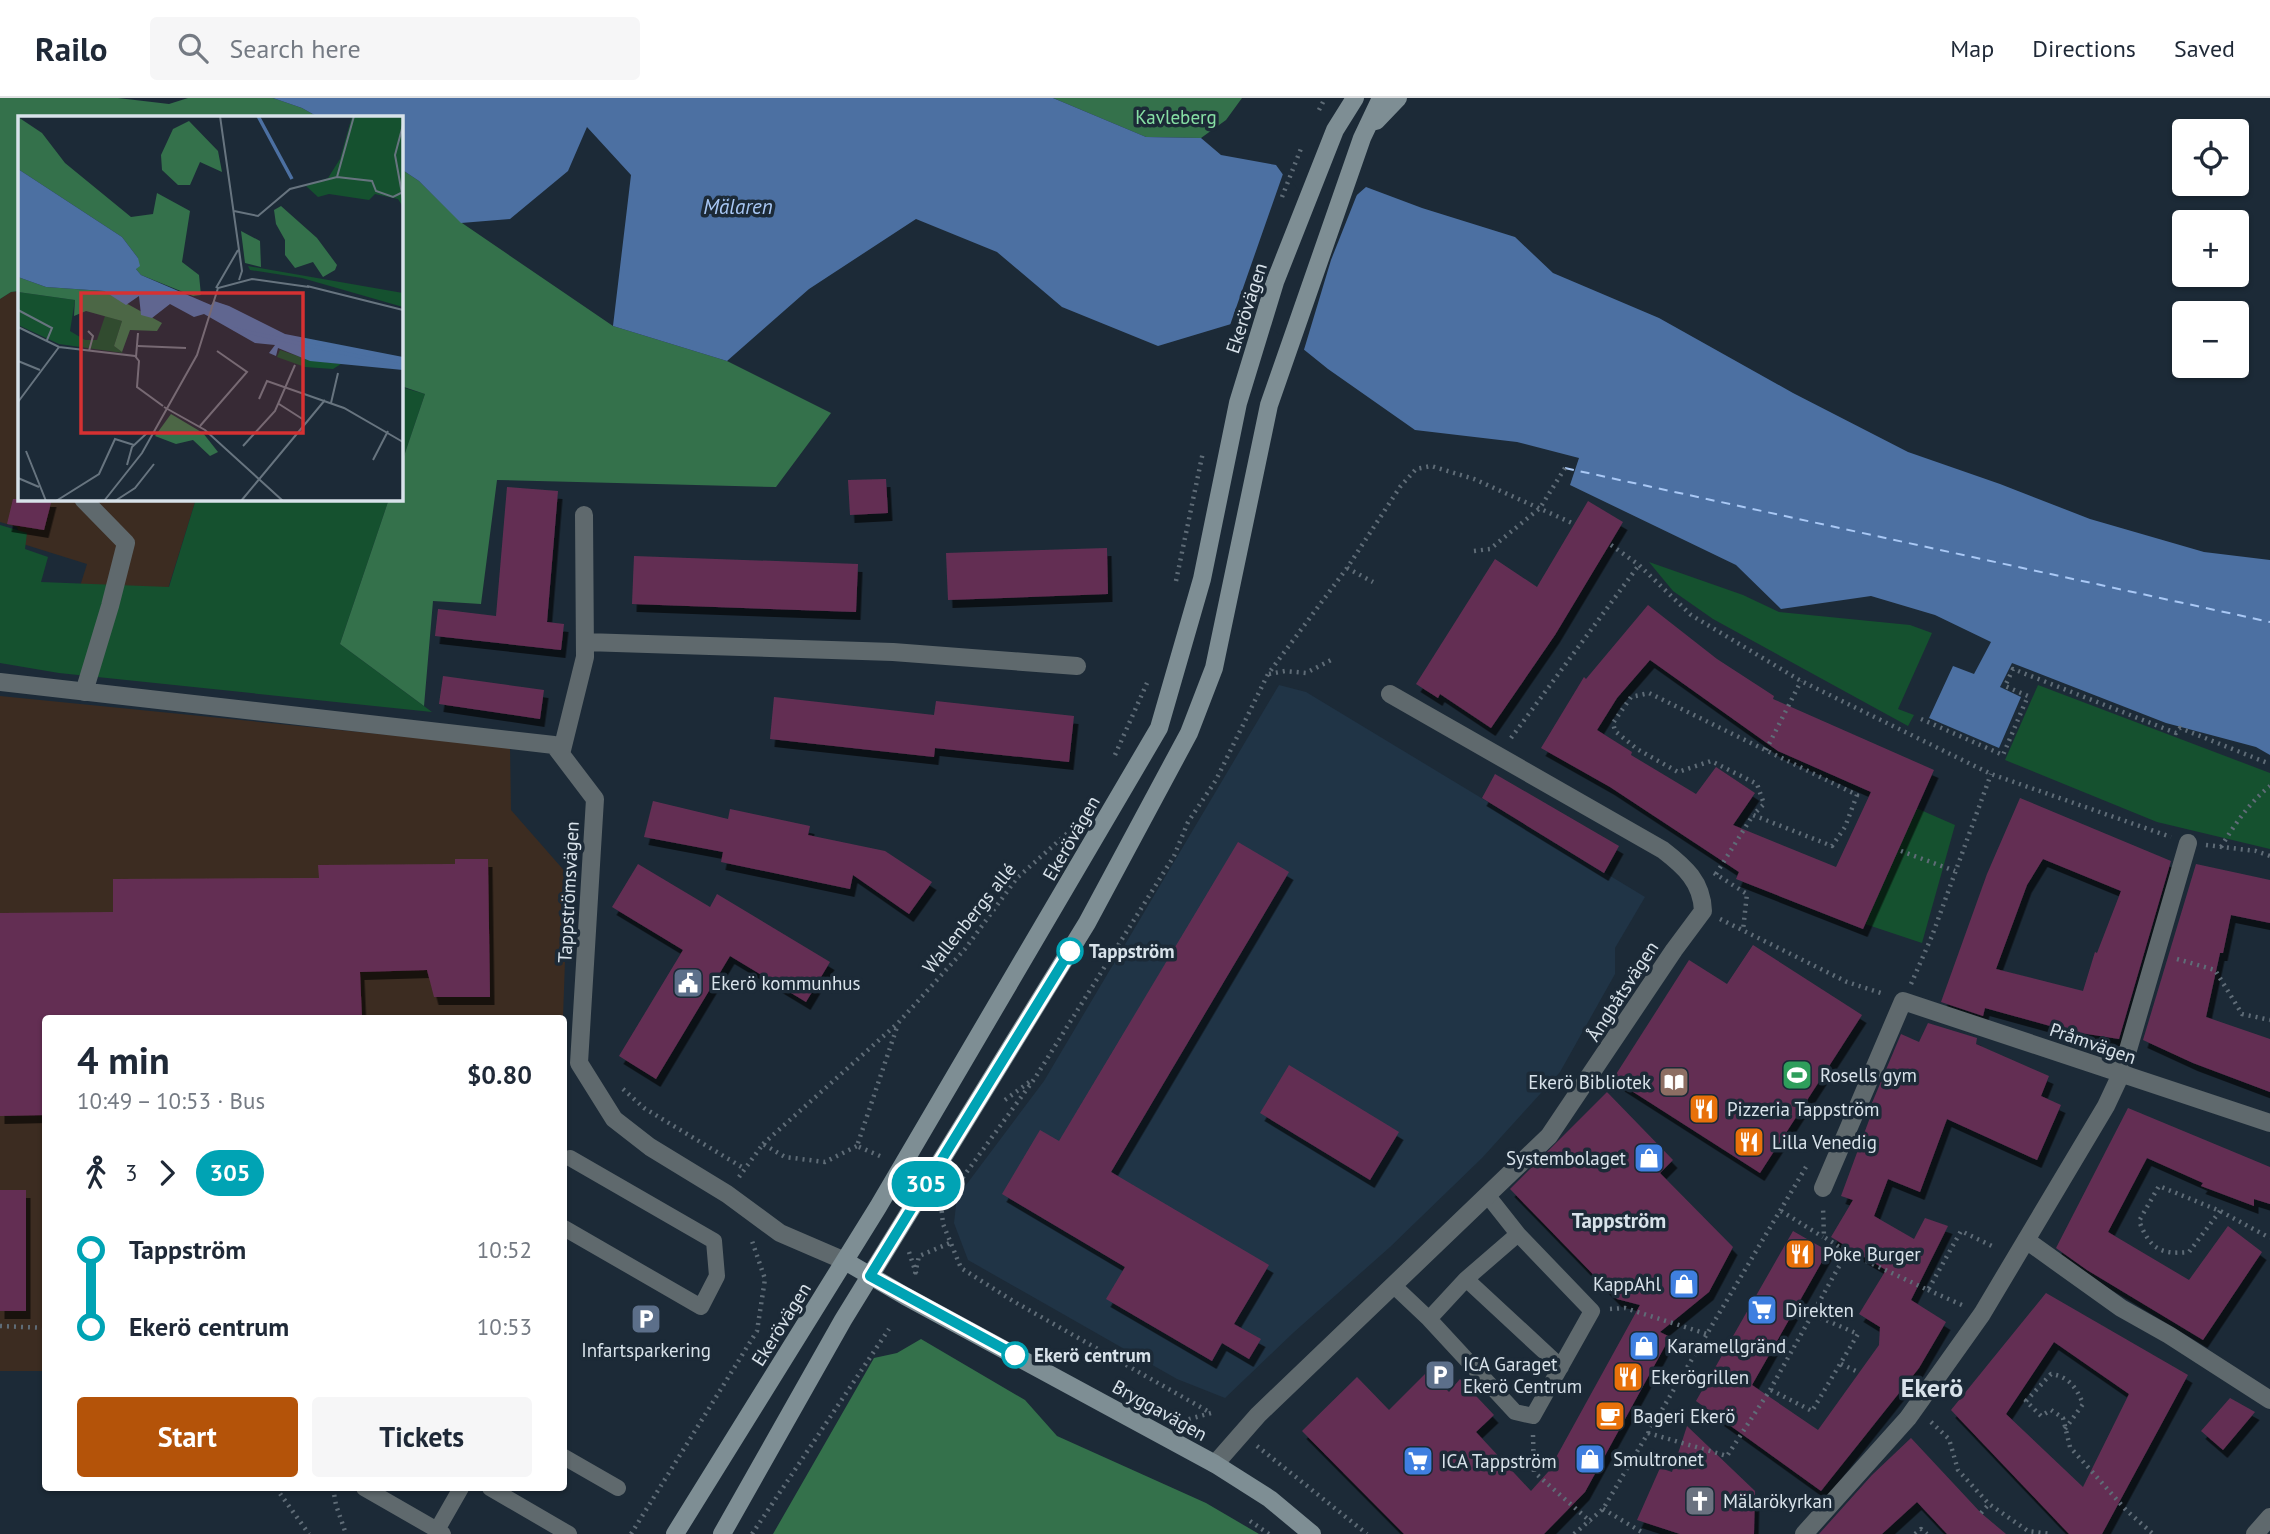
<!DOCTYPE html>
<meta charset="utf-8">
<style>
body{margin:0;font-family:"PT Sans",sans-serif;background:#f6f6f7;color:#1f2937;height:100vh;display:flex;flex-direction:column;font-size:26px;white-space:nowrap}
*{box-sizing:border-box;margin:0}
p{font-size:23px;color:#747a83}
.icon{flex:none;width:38px;height:38px;fill:none;stroke:currentColor;stroke-width:2;stroke-linecap:round;stroke-linejoin:round}
.map{position:relative;flex:1;overflow:hidden}
.drawer{position:absolute;left:42px;top:917px;width:525px;height:476px;display:flex;flex-direction:column;background:#fff;border-radius:7px;box-shadow:0 2px 5px #0004}
.drawer>*{flex:none}
.badge{padding:0 14px;border-radius:23px;font-size:24px;line-height:46px}
.tools{position:absolute;left:2172px;top:21px;display:grid;gap:14px}
.tools a{display:grid;place-items:center;width:77px;height:77px;border-radius:7px;background:#fff;box-shadow:0 2px 5px #0004;font-size:35px}
.map>.badge{position:absolute;translate:-50% -50%;box-shadow:0 0 0 4px #fff}
.legs{display:flex;align-items:center;gap:10px;height:77px;padding:0 35px;font-size:23px}
.legs p{margin-inline-start:auto}
.overview{display:flex;align-items:center;justify-content:space-between;height:119px;padding:0 35px}
h1{font-size:38px;font-weight:800;line-height:52px}
.cta{display:flex;gap:14px;margin-top:auto;padding:14px 35px}
.cta a{flex:1;height:80px;border-radius:7px;background:#b45309;color:#fff;font-size:28px;font-weight:800;line-height:80px;text-align:center}
.cta a+a{background:#f6f6f7;color:#1f2937}
ul{padding:0 35px;list-style:none}
li{display:flex;align-items:center;gap:24px;height:77px;font-size:26px}
li i{display:grid;place-items:center;width:10px;height:100%;margin:0 9px;background:currentColor}
li i::after{content:'';width:18px;height:18px;margin:-9px;border:5px solid;border-radius:50%;background:#fff}
li p{margin-inline-start:auto}
li:first-child i{background:linear-gradient(#0000 50%,currentColor 0)}
li:last-child i{background:linear-gradient(currentColor 50%,#0000 0)}
header{display:flex;align-items:center;gap:42px;box-sizing:border-box;height:98px;padding:0 35px;background:#fff;border-bottom:2px solid #e0e1e3}
header strong{font-size:33px}
nav{display:flex;gap:38px;margin-inline-start:auto;font-size:24px}
.search{width:490px;height:63px;background:#f6f6f7;display:flex;align-items:center;gap:18px;box-sizing:border-box;padding:0 24px;border-radius:7px;color:#747a83;font-size:26px}
.map>svg:first-child{display:block}
</style>
<header>
<strong>Railo</strong>
<div class="search"><svg class="icon" aria-label="search" viewBox="0 0 24 24"><circle cx="10" cy="10" r="6"/><path d="M15 15l6 6"/></svg>Search here</div>
<nav><a>Map</a><a>Directions</a><a>Saved</a></nav>
</header>
<div class="map">
<svg width="2270" height="1436" viewBox="0 0 2270 1436">
<defs>
<filter id="shadow"><feDropShadow dx="4.5" dy="8" stdDeviation="0" flood-color="#0009"/></filter>
</defs>
<rect width="100%" height="100%" fill="#1c2a37"/>
<path fill="#203446" d="M1279,587L1306,594L1645,799L1615,850V876L1560,974L1482,1060L1390,1149L1293,1235L1225,1300L1177,1281L968,1162L954,1125L957,1099L1044,983Z"/>
<path fill="#3c2c21" d="M19,193V401H196L143,571L62,546L87,466L23,446L17,429L0,424V201L11,194Z
M0,598L510,649L511,712L568,777L563,920H46L45,1273H0Z"/>
<path fill="#15512f" d="M401,289L425,296L401,367Z
M196,401H389L340,546L432,614L59,575L0,565V427L27,435L25,451L48,459L41,484L169,489Z
M1649,464L1743,497L1779,514L1910,527L1932,535L1898,611L1914,617L1908,628L1713,521L1673,493Z
M2038,587L2270,675V751L2157,724L2005,662Z
M1916,710L1955,727L1922,845L1865,826Z"/>
<path fill="#34714b" d="M0,0H118L169,6L188,0H273L302,10L318,19H19V193L11,194L0,201Z
M1053,0H1242L1226,22L1201,40L1146,39Z
M401,71L419,83L462,125L613,228L727,263L831,315L776,389L497,382L481,506L433,503L424,608L340,546L389,401H401V367L425,296L401,288Z
M921,1241L1025,1302L1057,1338L1206,1405L1259,1436H773L874,1260L897,1255Z"/>
<path fill="#4c70a2" d="M273,0H1053L1146,39L1201,40L1221,57L1276,67L1311,115L1330,128L1350,103L1366,89L1422,110L1515,139L1553,175L1659,220L1793,295L1908,354L2000,386L2090,421L2204,454L2270,462V657L2256,649L2166,625L2012,565L2000,589L2021,599L1999,650L1929,620L1953,568L1974,576L1991,544L1935,517L1871,498L1781,511L1736,467L1570,387L1579,360L1517,344L1415,332L1328,271L1261,217L1158,248L1062,209L997,154L916,121L809,191L727,263L613,228L631,77L587,29L568,73L510,121L461,125L419,83L401,71V19H318L302,10Z"/>
<path fill="#1c2a37" d="M1284,73L1314,113L1330,124L1347,100L1360,89L1331,162L1303,255L1260,221L1229,230Z"/>
<g fill="none" stroke-linecap="round" stroke-linejoin="round">
<path stroke="#a9c8f5" stroke-width="2" stroke-dasharray="9 7" stroke-linecap="butt" d="M1565,370L2270,524"/>
</g>
<path fill="#632f53" fill-rule="evenodd" filter="url(#shadow)" d="M886,381L888,415L850,417L848,382Z
M507,389L558,393L547,524L564,526L561,552L435,538L438,511L496,518Z
M13,401H52L44,432L7,426Z
M1588,403L1623,424L1555,537L1491,630L1440,596L1438,600L1416,586L1495,461L1537,489Z
M1107,450L1108,496L948,502L946,455Z
M634,458L858,466L856,514L632,506Z
M1648,507L1717,561L1774,598L1773,601L1934,672L1863,831L1736,781L1739,774L1610,689L1541,650L1584,579L1586,581ZM1650,562L1778,653L1871,694L1836,769L1733,727L1755,695L1716,669L1696,696L1631,657L1632,654L1597,632L1617,600Z
M443,578L544,592L540,621L439,606Z
M774,599L934,617L936,603L1074,618L1069,664L935,650L934,659L770,641Z
M1495,676L1619,748L1604,775L1482,700Z
M2020,700L2171,763L2119,941L2068,933L1985,910L1983,918L1941,904L1987,776ZM2043,761L2121,793L2097,855L2095,854L2083,893L1996,871L2027,787Z
M653,703L728,721L730,711L810,728L808,737L885,753L932,784L909,816L853,777L850,791L721,764L723,754L644,739Z
M1238,744L1289,774L1111,1074L1269,1167L1234,1226L1261,1241L1249,1261L1222,1245L1212,1263L1106,1201L1125,1169L1002,1096L1040,1032L1059,1043Z
M455,761H488L490,899H434L427,872L360,874L362,920H46V1017L0,1018V815L113,814V781L319,780L318,767L455,766Z
M638,766L710,809L717,796L830,864L806,904L730,858L656,981L619,958L683,852L612,809Z
M2196,766L2270,782V825L2231,817L2223,855H2220L2206,919L2270,941V994L2193,965L2143,942Z
M1753,847L1862,917L1760,1075L1613,981L1689,862L1727,886Z
M1928,925L1977,940L1976,946L2049,978L2041,998L2061,1007L2037,1062L1947,1021L1920,1094L1888,1081L1874,1118L1914,1141L1925,1120L1948,1128L1911,1202L1946,1224L1919,1270L1821,1393L1696,1303L1793,1133L1828,1153L1752,1287L1818,1332L1879,1247L1880,1229L1859,1216L1886,1172L1831,1139L1853,1102L1841,1098L1875,1006L1872,1005L1901,936L1919,944Z
M1289,967L1399,1034L1370,1082L1260,1015Z
M1607,994L1673,1062L1660,1075L1733,1149L1709,1194L1660,1234L1670,1239L1585,1394L1544,1436H1404L1302,1333L1357,1279L1389,1312L1428,1273L1449,1294L1460,1281L1494,1317L1476,1334L1531,1393L1548,1374L1640,1207L1617,1201L1510,1091Z
M2128,1010L2270,1069V1106L2254,1101V1108L2201,1088L2203,1085L2147,1060L2108,1134L2189,1182L2228,1128L2262,1154L2203,1242L2087,1172L2056,1150Z
M0,1092H26V1213H0Z
M2046,1195L2188,1277L2102,1436H2069L1951,1312ZM2054,1244L2129,1296L2083,1389L2006,1316Z
M2230,1300L2255,1314L2223,1352L2201,1333Z
M1687,1328L1755,1393L1754,1436H1680L1637,1422L1660,1370L1672,1374Z
M1911,1340L1981,1415L2006,1436H1947L1917,1404L1882,1436H1819L1872,1377Z"/>
<g fill="none" stroke-linecap="round" stroke-linejoin="round">
<path stroke="#5f6c77" stroke-width="4.5" stroke-dasharray="2 5" stroke-linecap="butt" d="M1319,12L1325,0
M1282,99L1302,48
M1611,447L1639,467L1691,517L1801,583L1991,676L2171,739
M1474,453L1490,451L1540,410L1565,370
M1347,470L1373,484
M1176,483L1203,354
M1269,576L1285,573L1306,575L1331,562
M1921,621L2003,657L2028,598L2005,588L2013,571L2176,635L2180,630L2270,666
M1511,640L1639,467
M1766,652L1801,583
M1115,657L1147,585
M2206,747L2256,753L2270,758
M2221,749C2235,726 2249,705 2270,688
M1901,753L1955,773
M1714,775L1747,796L1743,832
M1716,776L1753,717L1832,748L1845,729L1857,697L1649,595L1631,599L1613,625L1615,633L1637,651L1678,674L1711,663L1757,686L1764,706L1753,717
M1720,821L1847,884L1884,896
M2177,861L2215,872L2242,916L2270,922
M1911,886L1932,838L1991,676
M623,991L644,1010L745,1071
M1005,1002L1032,982
M763,1046L898,925L965,851L1017,780L1072,731
M880,1058L857,1048L898,926
M739,1079L763,1046L785,1059L825,1064L857,1048
M941,1106L943,1126L961,1170L1013,1203L1211,1315
M942,1108L1035,980L1174,758L1188,724L1216,682L1268,576L1347,470L1400,389L1416,371L1431,368L1474,381L1572,425
M1781,1113L1823,1139
M2220,1113L2189,1154C2159,1157 2150,1150 2139,1123L2159,1088L2220,1113L2270,1140
M909,1154L917,1178
M1847,1154L1928,1192L1961,1133L1996,1150
M915,1176L919,1158L950,1145
M1928,1192L1962,1207
M1610,1211L1625,1210L1707,1236
M0,1228L46,1230
M1841,1266L1858,1274
M1771,1292L1812,1313L1858,1236L1814,1217
M1182,1323L1211,1315
M1931,1324L1949,1341L1958,1372L1989,1406L2028,1433L2051,1436
M2065,1331L2083,1306C2077,1290 2068,1278 2051,1276L2026,1303L2041,1318L2051,1312L2063,1320L2070,1349L2126,1412L2153,1436
M1648,1335L1727,1358L1770,1292L1847,1154L1824,1139L1823,1109
M1533,1337L1534,1374L1591,1424
M1257,1348L1367,1436
M276,1390L309,1436
M333,1390L336,1407L346,1436
M1603,1411L1645,1436
M1981,1415L1989,1406
M1250,1423L1269,1436
M631,1436L757,1233L765,1181L751,1140
M752,1436L889,1231
M1574,1436L1603,1411L1806,1069
M1915,1436L1921,1431L1927,1436"/>
<path stroke="#5f696d" stroke-width="16" d="M564,1130L701,1209L717,1178L714,1143L570,1060
M1466,1181L1561,1269
M1393,1187L1429,1221L1515,1314L1533,1318L1592,1213L1518,1136
M1429,1221L1466,1181L1518,1136L1488,1098
M564,1359L618,1390
M364,1390L437,1432
M490,1390L569,1436
M443,1436L437,1432L461,1390"/>
<path stroke="#5f696d" stroke-width="18" d="M83,401L126,445L110,508L84,594
M585,544L893,554L1077,568
M0,584L554,647L595,701L579,965L614,1021L650,1049L727,1096L780,1135L845,1163
M561,656L585,559L584,417
M1823,1090L1903,903L2270,1025
M2026,1142L2121,1210L2169,1237L2270,1302
M1215,1366L1258,1317L1549,1038L1674,852L1703,813C1702,784 1685,769 1663,752L1390,596
M1804,1436L1908,1320L1982,1216L2106,1008L2121,976L2188,745
M2255,1436L2270,1419"/>
<path stroke="#7e8e94" stroke-width="18" d="M1376,23L1398,0
M845,1163L905,1198L1215,1366L1270,1401L1312,1436
M675,1436L878,1109L1159,630L1202,481L1238,305L1275,184L1335,32L1355,0
M722,1436L843,1222L1087,825L1189,635L1214,570L1269,307L1362,40L1381,0"/>
</g>
<g fill="none" stroke-linecap="round" stroke-linejoin="round">
<g stroke="#fff" stroke-width="16">
<path id="line-1" d="M1015,1257L870,1178L1070,853"/>
</g>
<use href="#line-1" stroke="#00a3b4" stroke-width="10"/>
</g>
<defs>
<g id="civic-square" transform="scale(1.575)"><rect x="-9" y="-9" width="18" height="18" rx="4" fill="#5c6f8a" stroke="#1c2a37"/><path d="M-.6-6.5H3V-4.5H.6V-3L4-1V1h2V6H-6V1h2V-1L-.6-3ZM-1.2 2.5V6h2.4V2.5Z" fill="#fff"/></g>
<g id="stadium-square" transform="scale(1.575)"><rect x="-9" y="-9" width="18" height="18" rx="4" fill="#2e9e5b" stroke="#1c2a37"/><path d="M0-5a6.5 5 0 1 0 0 10a6.5 5 0 1 0 0-10ZM-3.5-1.8h7v3.6h-7Z" fill="#fff"/></g>
<g id="library-square" transform="scale(1.575)"><rect x="-9" y="-9" width="18" height="18" rx="4" fill="#8d6e63" stroke="#1c2a37"/><path d="M-6-4Q-3-5.5-.7-3.5V5Q-3 3-6 4ZM6-4Q3-5.5 .7-3.5V5Q3 3 6 4Z" fill="#fff"/></g>
<g id="restaurant-square" transform="scale(1.575)"><rect x="-9" y="-9" width="18" height="18" rx="4" fill="#e8710a" stroke="#1c2a37"/><path d="M-5-6h1v4h1v-4h1v4h1v-4h1v5L-1.5 .5V6h-2V.5L-5-1ZM5-6V6H3V1.5H1.5Q1.5-4 5-6Z" fill="#fff"/></g>
<g id="shop-square" transform="scale(1.575)"><rect x="-9" y="-9" width="18" height="18" rx="4" fill="#3f7fe0" stroke="#1c2a37"/><path d="M-5-2.5h2.3a2.7 3.5 0 0 1 5.4 0H5L5.5 6h-11ZM-1.5-2.5h3a1.5 2.3 0 0 0-3 0Z" fill="#fff"/></g>
<g id="supermarket-square" transform="scale(1.575)"><rect x="-9" y="-9" width="18" height="18" rx="4" fill="#3f7fe0" stroke="#1c2a37"/><path d="M-6-5.5h2.5l.6 2H6L4.5 2H-2.5L-4.4-4H-6ZM-1.5 3.2a1.3 1.3 0 1 0 .1 0ZM3 3.2a1.3 1.3 0 1 0 .1 0Z" fill="#fff"/></g>
<g id="parking-square" transform="scale(1.575)"><rect x="-9" y="-9" width="18" height="18" rx="4" fill="#5c6f8a" stroke="#1c2a37"/><path d="M-3.5-5.5H1a3.5 3.5 0 0 1 0 7H-1V5.5H-3.5ZM-1-3.4V-.6H.8a1.4 1.4 0 0 0 0-2.8Z" fill="#fff"/></g>
<g id="cafe-square" transform="scale(1.575)"><rect x="-9" y="-9" width="18" height="18" rx="4" fill="#e8710a" stroke="#1c2a37"/><path d="M-5.5-4.5H6V0H3Q3 3.5 0 3.5H-2.5Q-5.5 3.5-5.5 0ZM3-3.2v2h1.7v-2ZM-6 4.5H4V6H-6Z" fill="#fff"/></g>
<g id="church-square" transform="scale(1.575)"><rect x="-9" y="-9" width="18" height="18" rx="4" fill="#6b7280" stroke="#1c2a37"/><path d="M-1.2-6h2.4v3.5h3.3v2.4h-3.3V6h-2.4V-.1h-3.3v-2.4h3.3Z" fill="#fff"/></g>
</defs>
<g fill-rule="evenodd">
<use href="#civic-square" x="688" y="885"/>
<use href="#stadium-square" x="1797" y="977"/>
<use href="#library-square" x="1674" y="984"/>
<use href="#restaurant-square" x="1704" y="1011"/>
<use href="#restaurant-square" x="1749" y="1044"/>
<use href="#shop-square" x="1649" y="1060"/>
<use href="#restaurant-square" x="1800" y="1156"/>
<use href="#shop-square" x="1684" y="1186"/>
<use href="#supermarket-square" x="1762" y="1212"/>
<use href="#parking-square" x="646" y="1221"/>
<use href="#shop-square" x="1644" y="1248"/>
<use href="#parking-square" x="1440" y="1277"/>
<use href="#restaurant-square" x="1628" y="1279"/>
<use href="#cafe-square" x="1610" y="1318"/>
<use href="#shop-square" x="1590" y="1361"/>
<use href="#supermarket-square" x="1418" y="1363"/>
<use href="#church-square" x="1700" y="1403"/>
</g>
<g fill="#fff" stroke="#00a3b4" stroke-width="3.5">
<circle cx="1070" cy="853" r="12"/>
<circle cx="1015" cy="1257" r="12"/>
</g>
<g text-anchor="middle" stroke-width="7" stroke-linejoin="round" paint-order="stroke">
<g font-size="19" fill="#87e0a5" stroke="#1c2a37">
<text x="1176" y="26">Kavleberg</text>
</g>
<g font-size="19" fill="#d8e2ea" stroke="#1c2a37">
<text transform="translate(1246 210) rotate(-72)" y="7">Ekerövägen</text>
<text transform="translate(1071 740) rotate(-60)" y="7">Ekerövägen</text>
<text transform="translate(568 794) rotate(-87)" y="7">Tappströmsvägen</text>
<text transform="translate(969 820) rotate(-51)" y="7">Wallenbergs allé</text>
<text transform="translate(1622 893) rotate(-57)" y="7">Ångbåtsvägen</text>
<text transform="translate(2093 945) rotate(19)" y="7">Pråmvägen</text>
<text transform="translate(781 1226) rotate(-58)" y="7">Ekerövägen</text>
<text transform="translate(1160 1312) rotate(29)" y="7">Bryggavägen</text>
</g>
<g font-size="19" font-weight="bold" fill="#d8e2ea" stroke="#1c2a37" text-anchor="start">
<text x="1089" y="860">Tappström</text>
<text x="1034" y="1264">Ekerö centrum</text>
</g>
<g font-size="19" fill="#d8e2ea" stroke="#1c2a37" text-anchor="start">
<text x="711" y="892">Ekerö kommunhus</text>
<text x="1820" y="984">Rosells gym</text>
<text x="1651" y="991" text-anchor="end">Ekerö Bibliotek</text>
<text x="1727" y="1018">Pizzeria Tappström</text>
<text x="1772" y="1051">Lilla Venedig</text>
<text x="1626" y="1067" text-anchor="end">Systembolaget</text>
<text x="1823" y="1163">Poke Burger</text>
<text x="1661" y="1193" text-anchor="end">KappAhl</text>
<text x="1785" y="1219">Direkten</text>
<text x="1667" y="1255">Karamellgränd</text>
<text x="646" y="1259" text-anchor="middle">Infartsparkering</text>
<text x="1463" y="1273">ICA Garaget<tspan x="1463" dy="22">Ekerö Centrum</tspan></text>
<text x="1651" y="1286">Ekerögrillen</text>
<text x="1633" y="1325">Bageri Ekerö</text>
<text x="1613" y="1368">Smultronet</text>
<text x="1441" y="1370">ICA Tappström</text>
<text x="1723" y="1410">Mälarökyrkan</text>
</g>
<g font-size="21" font-style="italic" fill="#a9c8f5" stroke="#1c2a37">
<text x="738" y="116">Mälaren</text>
</g>
<g font-size="21" font-weight="bold" fill="#d8e2ea" stroke="#1c2a37">
<text x="1619" y="1130">Tappström</text>
</g>
<g font-size="26" font-weight="bold" fill="#d8e2ea" stroke="#1c2a37">
<text x="1932" y="1299">Ekerö</text>
</g>
</g>
<g transform="translate(18 18)">
<rect width="385" height="385" fill="#1c2a37"/>
<path d="M334,0H385V91L380,83L357,78L351,84L311,78L300,81L288,70L310,62L322,43ZM230,150L385,177V191L284,162L232,154ZM0,176L57,184L52,215L67,224H79L87,200L104,205L96,230L105,237L41,228L0,209ZM262,234L291,244L323,248L315,253L287,251L259,241Z" fill="#15512f"/>
<path d="M0,1L24,17L47,47L113,101L135,98L139,77L172,95L164,146L181,159L183,179L175,180L123,159L118,153L120,142L104,121L0,53ZM171,5L200,35L204,56L182,46L172,69H160L144,54L143,39L155,13ZM263,90L299,122L319,149L317,154L305,161L295,146L277,152L267,139V124L258,108L256,94ZM223,115L242,125L243,151L227,147ZM0,161L28,171L86,175L144,207L139,215L112,214L104,236L96,230L104,205L68,195L56,200L57,184L0,176ZM153,298L185,317L200,336L192,340L175,324L158,328L137,320Z" fill="#34714b"/>
<path d="M0,53L104,121L120,142L122,150L118,153L123,159L193,189L196,185L211,190L267,218L385,241V254L292,245L260,232L258,240L251,237L257,229L237,227L186,198L176,201L152,188L134,202L123,199L121,180L108,189L86,175L28,171L0,161Z" fill="#4c70a2"/>
<path fill="none" stroke="#4c70a2" stroke-width="3.5" d="M240,0L274,63M216,213L385,250"/>
<path fill="none" stroke="#67747f" stroke-width="2" d="M202,0L224,155L221,164M385,9L377,39L385,83M319,61L336,0M216,95L240,100L272,73L319,61L354,65L358,75L375,81L385,76M289,170L385,194M198,172L220,134M0,194L34,212L29,224M0,211L41,231L117,240L121,245L119,271L145,290M70,215L75,220L71,235M120,230L168,232M118,241L120,217M0,245L22,254M241,283L249,265L326,292L385,326M0,286L41,231M313,287L320,257M261,288L286,304M146,291L187,314L265,385M182,310L229,256L199,235M225,330L257,295L277,249M8,335L28,385M355,344L370,315M109,349L114,331L129,317M0,362L21,371M38,385L81,358L97,323L116,329M86,385L124,337L179,239L200,172L234,163L291,171M97,385L117,372L136,348M223,385L307,284"/>
<path fill="#d63132" fill-opacity="0.15" stroke="#d63132" stroke-width="3.5" d="M63,177H285V317H63Z"/>
<rect width="385" height="385" fill="none" stroke="#d8e2ea" stroke-width="3.5"/>
</g>
</svg>
<div class="tools">
<a><svg class="icon" aria-label="locate" viewBox="0 0 24 24"><circle cx="12" cy="12" r="6"/><path d="M12 2v4M12 18v4M2 12h4M18 12h4"/></svg></a>
<a>+</a>
<a>−</a>
</div>
<b class="badge" style="left:926px;top:1086px;background:#00a3b4;color:#fff">305</b>
<section class="drawer">
<div class="overview"><div><h1>4 min</h1><p>10:49 – 10:53 · Bus</p></div><b>$0.80</b></div>
<div class="legs"><svg class="icon" aria-label="walk" viewBox="0 0 24 24"><circle cx="13" cy="4" r="2"/><path d="M13 8l-2 6 4 7M11 14l-3 7M7 12l3-4h3l4 4"/></svg>3<svg class="icon" aria-label="forward" viewBox="0 0 24 24"><path d="M9 5l7 7-7 7"/></svg><b class="badge" style="background:#00a3b4;color:#fff">305</b></div>
<ul>
<li><i style="color:#00a3b4"></i><b>Tappström</b><p>10:52</p></li>
<li><i style="color:#00a3b4"></i><b>Ekerö centrum</b><p>10:53</p></li>
</ul>
<div class="cta"><a>Start</a><a>Tickets</a></div>
</section>
</div>
